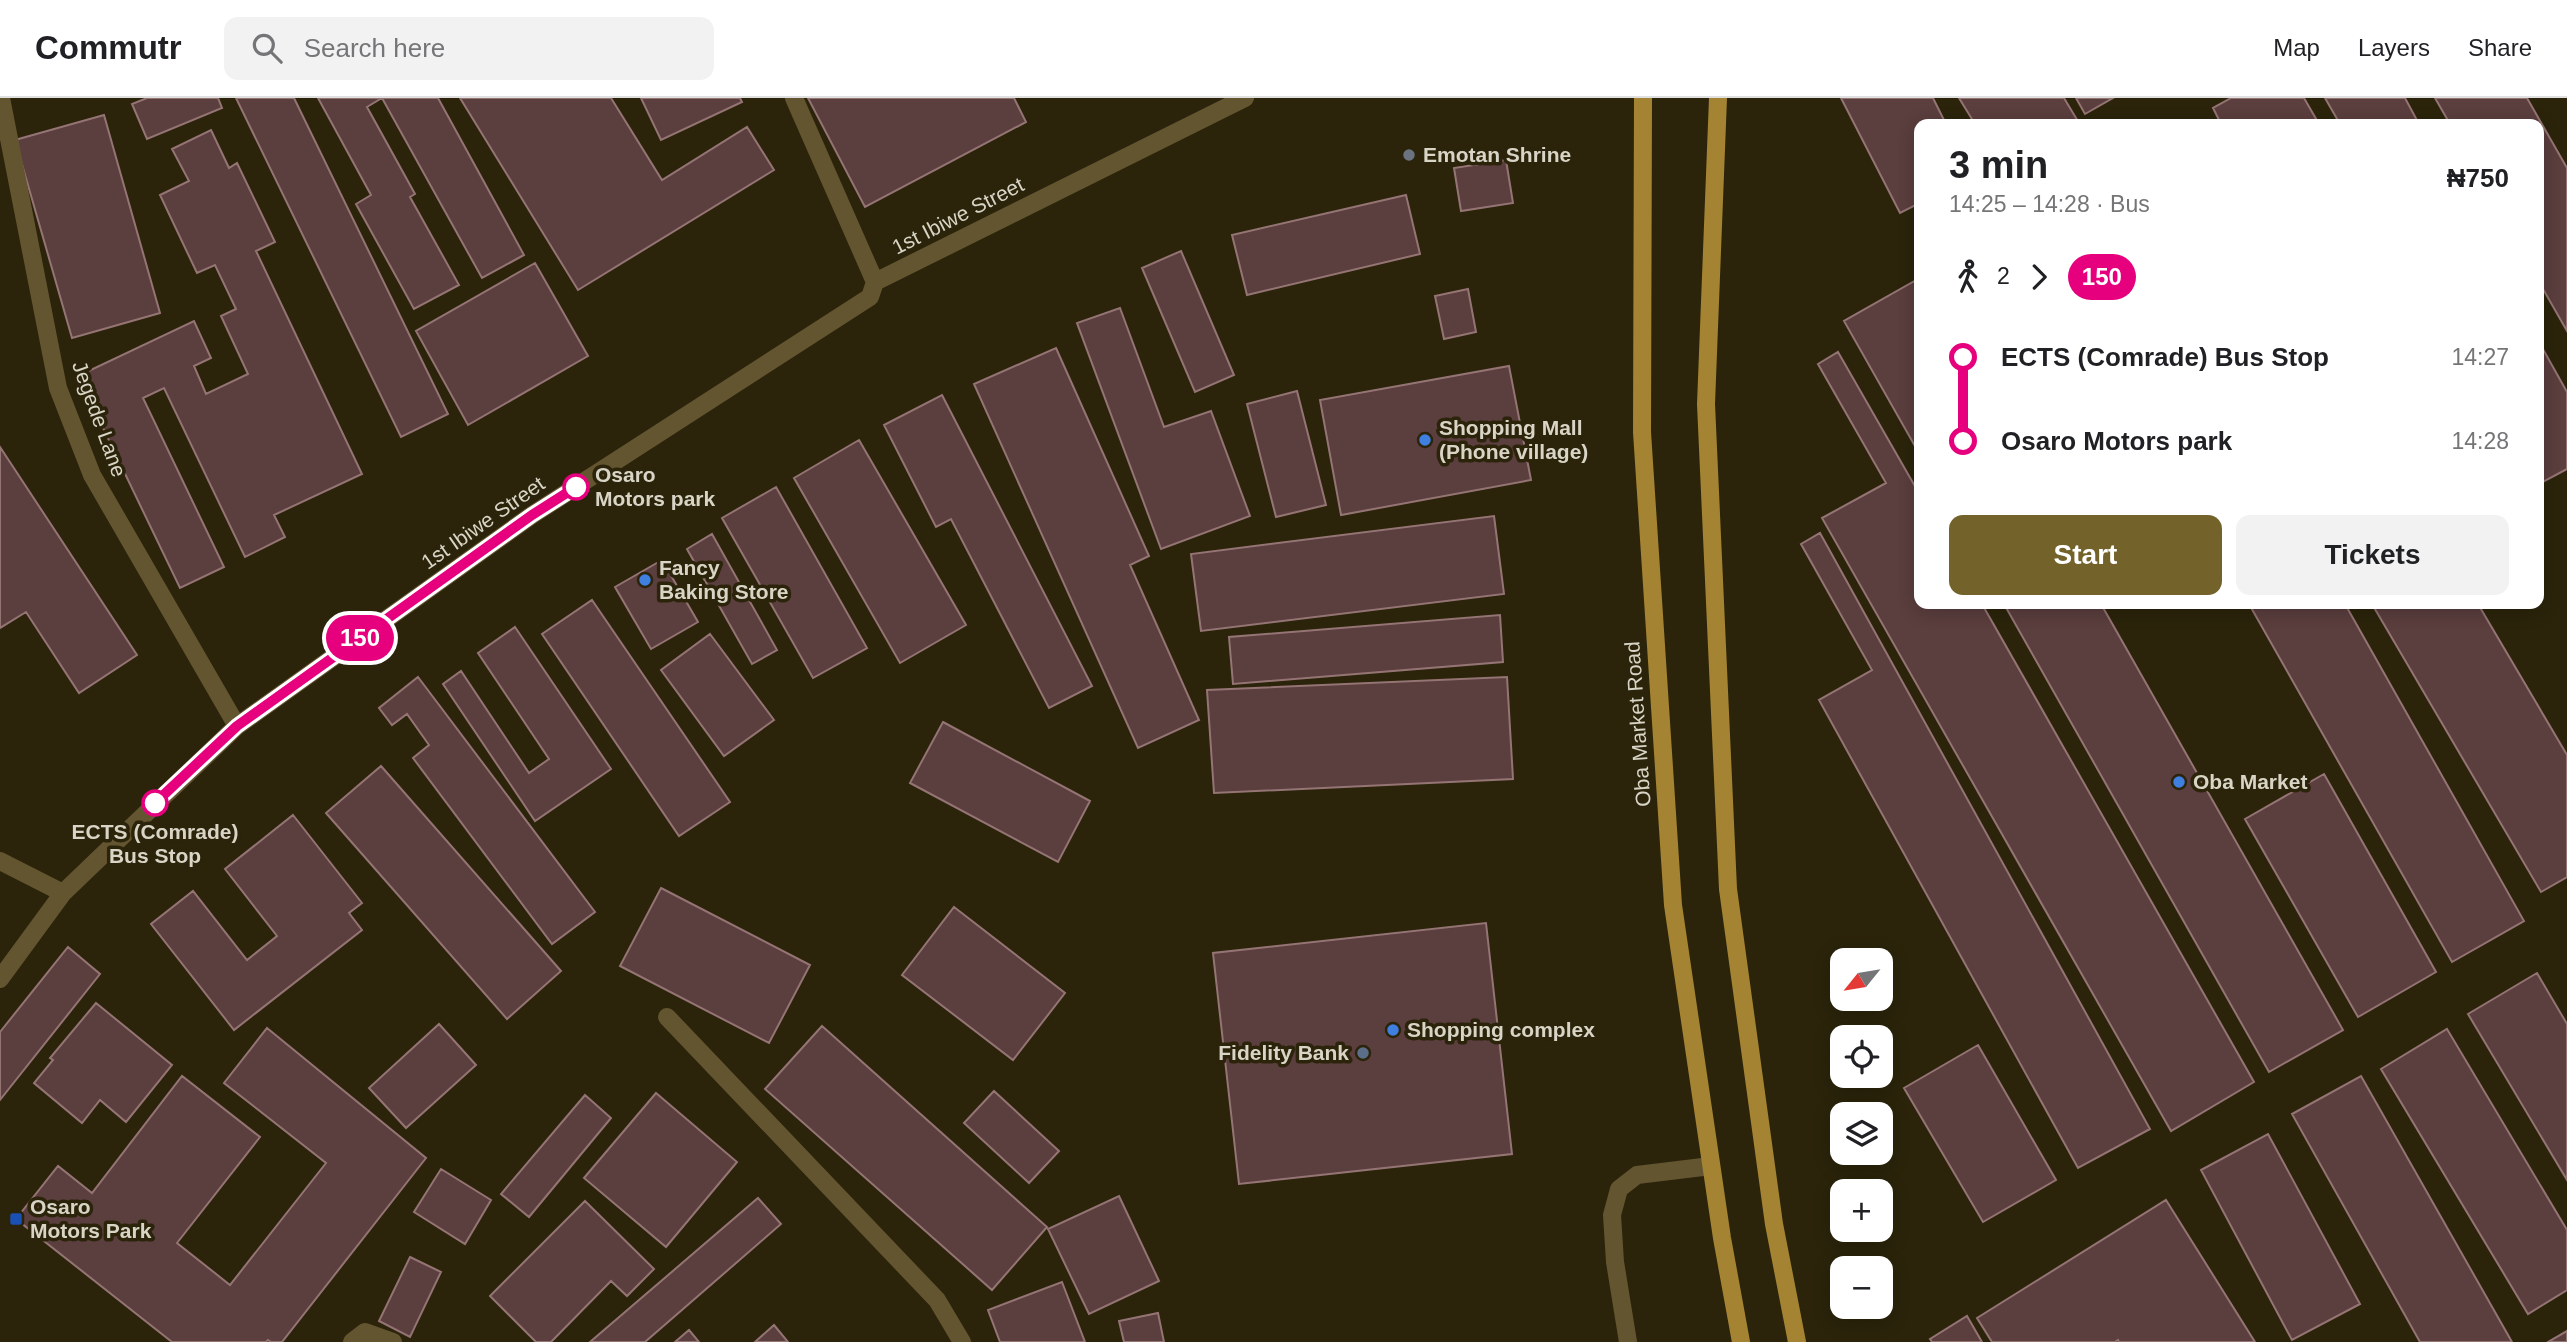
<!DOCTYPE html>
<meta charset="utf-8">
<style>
body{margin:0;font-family:Arial,sans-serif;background:#f2f2f2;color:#202124;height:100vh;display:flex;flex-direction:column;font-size:26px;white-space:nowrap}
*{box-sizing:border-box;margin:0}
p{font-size:23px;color:#757577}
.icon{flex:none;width:38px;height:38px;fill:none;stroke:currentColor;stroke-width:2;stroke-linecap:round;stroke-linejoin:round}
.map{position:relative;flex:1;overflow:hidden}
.panel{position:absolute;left:1914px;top:21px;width:630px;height:490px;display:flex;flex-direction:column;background:#fff;border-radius:14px;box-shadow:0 4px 18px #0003}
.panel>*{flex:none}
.badge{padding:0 14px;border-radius:23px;font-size:24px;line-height:46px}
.needle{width:46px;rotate:240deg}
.tools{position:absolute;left:1830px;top:850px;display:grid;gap:14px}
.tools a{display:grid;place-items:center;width:63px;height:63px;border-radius:14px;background:#fff;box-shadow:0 4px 18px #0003;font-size:35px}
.map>.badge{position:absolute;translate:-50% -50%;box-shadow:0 0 0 4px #fff}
.legs{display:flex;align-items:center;gap:10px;height:77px;padding:0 35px;font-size:23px}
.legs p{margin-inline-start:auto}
.overview{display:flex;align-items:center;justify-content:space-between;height:119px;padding:0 35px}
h1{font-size:38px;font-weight:800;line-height:52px}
.action{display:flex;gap:14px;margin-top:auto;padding:14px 35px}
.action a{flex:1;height:80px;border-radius:14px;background:#74622b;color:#fff;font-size:28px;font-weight:800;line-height:80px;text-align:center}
.action a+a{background:#f2f2f2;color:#202124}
ul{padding:0 35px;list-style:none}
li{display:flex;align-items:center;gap:24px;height:84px;font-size:26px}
li i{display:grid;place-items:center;width:10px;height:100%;margin:0 9px;background:currentColor}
li i::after{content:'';width:18px;height:18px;margin:-9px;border:5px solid;border-radius:50%;background:#fff}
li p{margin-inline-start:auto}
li:first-child i{background:linear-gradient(#0000 50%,currentColor 0)}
li:last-child i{background:linear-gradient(currentColor 50%,#0000 0)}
header{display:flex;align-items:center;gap:42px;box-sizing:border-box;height:98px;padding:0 35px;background:#fff;border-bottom:2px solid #e0e0e0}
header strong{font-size:33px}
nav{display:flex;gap:38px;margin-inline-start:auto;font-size:24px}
.search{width:490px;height:63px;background:#f2f2f2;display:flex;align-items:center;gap:18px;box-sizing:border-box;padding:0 24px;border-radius:14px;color:#757577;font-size:26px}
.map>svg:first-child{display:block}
</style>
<header>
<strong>Commutr</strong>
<div class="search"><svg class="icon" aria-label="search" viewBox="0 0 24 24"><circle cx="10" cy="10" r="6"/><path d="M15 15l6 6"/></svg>Search here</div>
<nav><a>Map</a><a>Layers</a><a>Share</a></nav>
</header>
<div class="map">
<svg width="2567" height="1244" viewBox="0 0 2567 1244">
<rect width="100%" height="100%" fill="#2b240b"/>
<path fill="#5b3e3e" stroke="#957474" stroke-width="2" d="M147,0H218L222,10L147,41L132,6Z
M236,0H294L448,316L401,339Z
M318,0H438L524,157L482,180L382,0L367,9L415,96L410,99L459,187L414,211L356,106L371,97Z
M460,0H611L662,82L747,29L774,72L578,192Z
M641,0H740L742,4L661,42Z
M808,0H1014L1026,24L865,109Z
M1841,0H1933L1946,26H1920V105L1900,115Z
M1959,0H2064L2079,25L1975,26Z
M2076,0H2113L2085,16Z
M2231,0H2304L2319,26H2221L2213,10Z
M2325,0H2405L2419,26H2340Z
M2435,0H2527L2567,70V233L2539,184V26H2450Z
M104,17L160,215L72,240L15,42Z
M211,32L229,70L237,65L275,144L256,153L362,376L274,417L285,439L245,459L164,290L143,300L224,469L180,490L78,278L194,223L211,260L194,268L206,296L248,276L221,218L236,211L215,167L197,175L160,97L189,83L172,51Z
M1506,62L1513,105L1461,113L1454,70Z
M1406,97L1420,156L1247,197L1232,137Z
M1181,153L1234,277L1195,294L1142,170Z
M535,165L588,258L468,327L416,233Z
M1918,181L1920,184V357L1844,223Z
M1468,191L1476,234L1444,241L1435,198Z
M1120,210L1164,329L1211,313L1250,418L1161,451L1077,225Z
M2539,244L2567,294V371L2539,386Z
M1056,250L1149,458L1130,467L1199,622L1138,650L974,286Z
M1838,254L1920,397V506H1982L2254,984L2171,1033L1822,420L1886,385L1818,266Z
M1509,268L1531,382L1341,417L1320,302Z
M1297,293L1326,407L1276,419L1247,306Z
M942,297L1092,588L1049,610L951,421L936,429L884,327Z
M859,342L966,527L900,565L794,380Z
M0,349L137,557L79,595L26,514L0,530Z
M776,389L867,550L813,580L722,420Z
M1494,418L1504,496L1201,533L1191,456Z
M1820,435L2150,1031L2078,1070L1819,602L1872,572L1801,446Z
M712,436L777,552L752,566L687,451Z
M662,462L698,524L651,551L615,489Z
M592,502L730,704L679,738L542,536Z
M2004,506H2101L2343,932L2269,974Z
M2249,506H2345L2524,823L2452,864Z
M2372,506H2478L2567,657V779L2541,794Z
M1500,517L1503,564L1233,586L1229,539Z
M515,529L611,671L535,723L443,586L461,573L529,675L549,661L478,555Z
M710,536L774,622L724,658L661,572Z
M418,579L595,814L552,846L413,660L429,647L407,616L392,627L379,610Z
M1507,579L1513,681L1214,695L1207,592Z
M943,624L1090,703L1058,764L910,685Z
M381,668L561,873L507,921L326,715Z
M2324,676L2436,874L2358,919L2245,721Z
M293,717L362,805L349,815L362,832L234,932L151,826L193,793L247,862L277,838L225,771Z
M661,790L810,867L769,945L620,868Z
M954,809L1065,895L1013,962L902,877Z
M1486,825L1512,1056L1239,1086L1213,855Z
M68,849L100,876L0,1002V934Z
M2537,875L2567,926V1082L2468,916Z
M96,905L172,967L126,1024L100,1002L82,1025L34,985L53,962L50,960Z
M439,926L476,967L406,1030L369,990Z
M822,928L1047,1129L992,1192L765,991Z
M267,930L426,1060L282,1244H271L268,1242L266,1244H172L16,1121L58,1068L92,1095L182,978L260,1039L177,1145L230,1187L326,1065L224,985Z
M2447,931L2567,1132V1192L2528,1216L2381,971Z
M1978,947L2056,1082L1983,1124L1904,990Z
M2361,978L2512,1244H2420L2292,1016Z
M994,993L1059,1053L1029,1085L964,1025Z
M656,995L737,1064L666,1149L584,1080Z
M585,997L611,1020L529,1119L501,1096Z
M2268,1036L2360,1206L2292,1242L2201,1072Z
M441,1071L491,1102L465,1146L414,1114Z
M1119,1098L1159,1183L1089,1216L1048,1131Z
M758,1100L781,1126L645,1244H590Z
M2166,1102L2255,1244H2119L2118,1242L2115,1244H1992L1977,1220Z
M585,1103L654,1171L627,1198L611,1183L551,1244H536L490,1198Z
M410,1159L441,1174L410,1239L379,1223Z
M1062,1184L1085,1244H1000L988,1212Z
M1158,1215L1164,1244H1124L1119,1223Z
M1967,1218L1982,1244H1932L1930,1241Z
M774,1227L788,1244H755Z
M689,1232L699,1244H675Z
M2567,1233V1244H2548Z"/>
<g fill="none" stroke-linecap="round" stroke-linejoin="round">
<path stroke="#645531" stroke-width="18" d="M1,0L58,290L92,377L237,628
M794,0L875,184
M0,763L63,795
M0,881L63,795L237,628L532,417L870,199L875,184L1245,0
M667,919L937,1202L962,1244
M352,1244L365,1234L393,1244
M1628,1244L1615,1164L1612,1117L1619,1091L1637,1077L1711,1068"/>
<path stroke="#a48432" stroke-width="18" d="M1643,0L1642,334L1673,807L1722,1140L1741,1244
M1718,0L1706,306L1728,791L1774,1126L1797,1244"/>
</g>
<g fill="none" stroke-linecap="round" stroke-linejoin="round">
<g stroke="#fff" stroke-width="16">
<path id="line-1" d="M155,705L237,628L532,417L576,389"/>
</g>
<use href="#line-1" stroke="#e6007e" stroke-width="10"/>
</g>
<circle fill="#6b7280" stroke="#2b240b" stroke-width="2.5" cx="1409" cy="57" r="7"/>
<g fill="#3f7fe0" stroke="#2b240b" stroke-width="2.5">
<circle cx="1425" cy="342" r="7"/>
<circle cx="645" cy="482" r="7"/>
<circle cx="2179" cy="684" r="7"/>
<circle cx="1393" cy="932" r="7"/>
</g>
<g fill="#fff" stroke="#e6007e" stroke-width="3.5">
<circle cx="576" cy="389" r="12"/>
<circle cx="155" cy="705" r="12"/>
</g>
<circle fill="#5c6f8a" stroke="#2b240b" stroke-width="2.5" cx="1363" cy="955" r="7"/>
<rect fill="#1a4fb4" stroke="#2b240b" stroke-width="2.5" x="9" y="1114" width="14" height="14" rx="3.5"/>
<g text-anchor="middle" stroke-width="7" stroke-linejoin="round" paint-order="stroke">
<g font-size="21" font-weight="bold" fill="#d9d5c6" stroke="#2b240b" text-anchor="start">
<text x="1423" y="64">Emotan Shrine</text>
<text x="1439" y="337">Shopping Mall<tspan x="1439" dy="24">(Phone village)</tspan></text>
<text x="659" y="477">Fancy<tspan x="659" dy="24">Baking Store</tspan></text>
<text x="2193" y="691">Oba Market</text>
<text x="1407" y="939">Shopping complex</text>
<text x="1349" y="962" text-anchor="end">Fidelity Bank</text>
<text x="30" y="1116">Osaro<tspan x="30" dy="24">Motors Park</tspan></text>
</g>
<g font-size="21" fill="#d9d5c6" stroke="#2b240b">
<text transform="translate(958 118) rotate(-27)" y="7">1st Ibiwe Street</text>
<text transform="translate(99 321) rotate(70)" y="7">Jegede Lane</text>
<text transform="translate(483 425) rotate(-35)" y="7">1st Ibiwe Street</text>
<text transform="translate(1638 626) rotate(-94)" y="7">Oba Market Road</text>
</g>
<g font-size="21" font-weight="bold" fill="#d9d5c6" stroke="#2b240b" text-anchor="start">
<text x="595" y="384">Osaro<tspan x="595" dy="24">Motors park</tspan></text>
<text x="155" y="741" text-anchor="middle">ECTS (Comrade)<tspan x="155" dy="24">Bus Stop</tspan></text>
</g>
</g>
</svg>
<div class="tools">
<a><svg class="needle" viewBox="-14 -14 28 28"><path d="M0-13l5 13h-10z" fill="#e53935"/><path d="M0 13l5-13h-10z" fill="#757577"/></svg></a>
<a><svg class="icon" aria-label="locate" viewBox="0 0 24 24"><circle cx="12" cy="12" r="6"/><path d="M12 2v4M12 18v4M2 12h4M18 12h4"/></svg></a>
<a><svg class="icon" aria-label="layers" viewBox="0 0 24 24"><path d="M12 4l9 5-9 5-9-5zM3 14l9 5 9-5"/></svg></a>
<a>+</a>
<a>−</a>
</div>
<b class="badge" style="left:360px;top:540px;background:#e6007e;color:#fff">150</b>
<section class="panel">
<div class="overview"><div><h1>3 min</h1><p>14:25 – 14:28 · Bus</p></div><b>₦750</b></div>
<div class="legs"><svg class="icon" aria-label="walk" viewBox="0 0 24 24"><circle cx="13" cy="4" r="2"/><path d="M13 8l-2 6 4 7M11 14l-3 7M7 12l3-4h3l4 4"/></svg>2<svg class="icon" aria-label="forward" viewBox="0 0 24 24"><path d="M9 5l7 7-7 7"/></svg><b class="badge" style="background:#e6007e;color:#fff">150</b></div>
<ul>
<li><i style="color:#e6007e"></i><b>ECTS (Comrade) Bus Stop</b><p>14:27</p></li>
<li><i style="color:#e6007e"></i><b>Osaro Motors park</b><p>14:28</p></li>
</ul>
<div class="action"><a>Start</a><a>Tickets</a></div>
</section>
</div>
